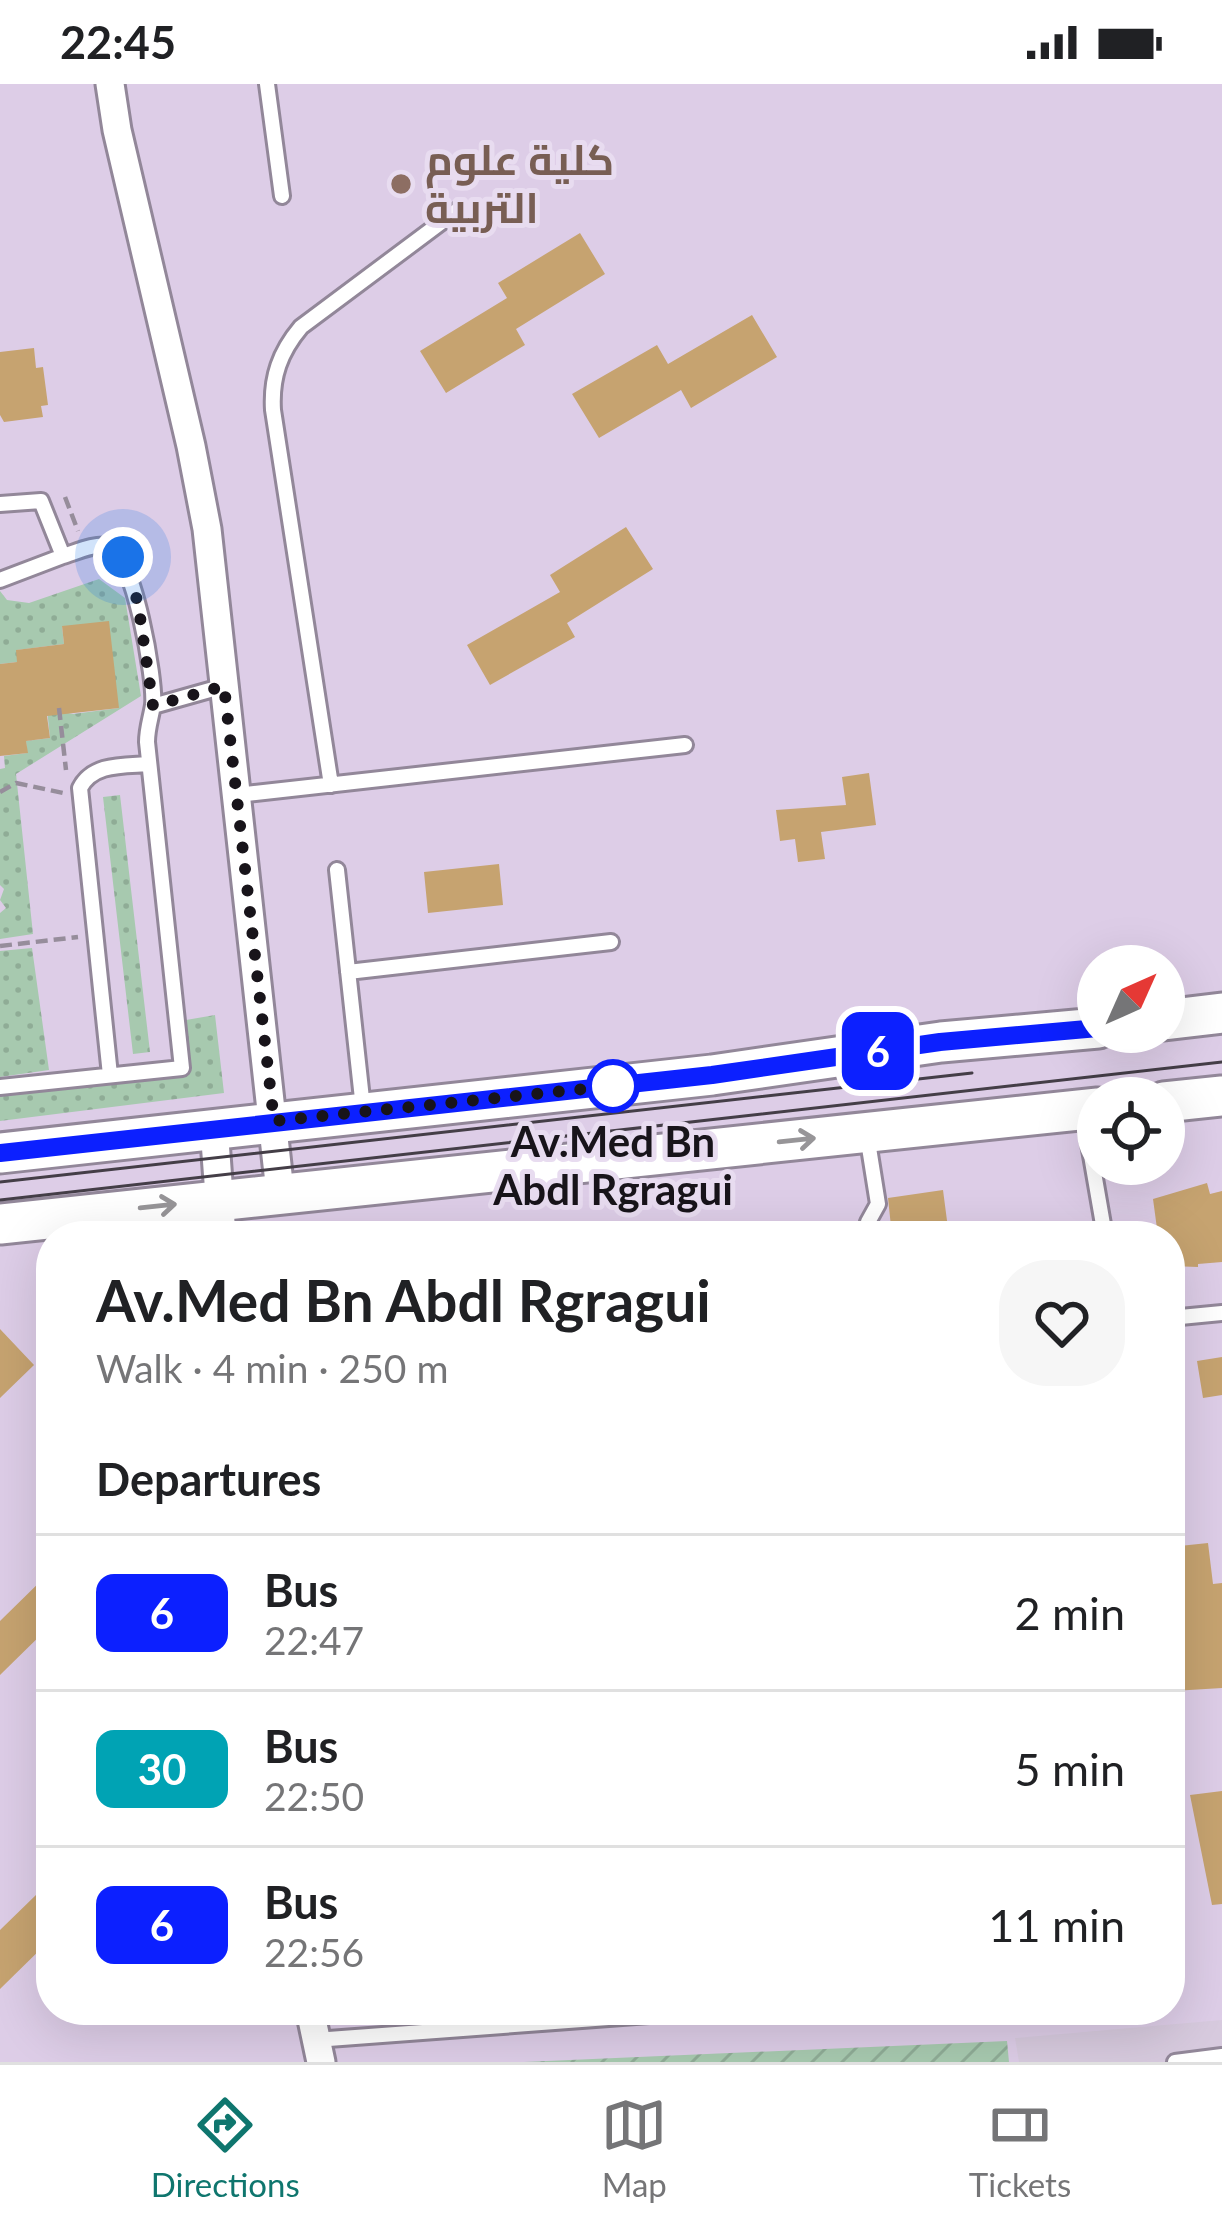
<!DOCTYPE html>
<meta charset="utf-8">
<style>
body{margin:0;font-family:Lato,Cairo,sans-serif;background:#f6f6f6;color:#202124;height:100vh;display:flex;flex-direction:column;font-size:45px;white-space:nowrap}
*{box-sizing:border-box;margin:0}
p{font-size:39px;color:#757577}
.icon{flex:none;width:66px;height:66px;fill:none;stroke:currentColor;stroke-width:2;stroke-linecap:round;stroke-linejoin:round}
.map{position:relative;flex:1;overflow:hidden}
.side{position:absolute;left:36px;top:1137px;width:1149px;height:804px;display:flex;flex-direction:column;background:#fff;border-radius:48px;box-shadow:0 12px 48px #0002}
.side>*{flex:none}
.badge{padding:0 24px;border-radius:18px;font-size:42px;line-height:78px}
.needle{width:78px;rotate:45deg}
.buttons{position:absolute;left:1077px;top:861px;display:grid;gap:24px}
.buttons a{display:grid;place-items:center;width:108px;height:108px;border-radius:50%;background:#fff;box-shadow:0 12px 48px #0002;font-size:60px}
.you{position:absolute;width:60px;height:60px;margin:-30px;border:9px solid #fff;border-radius:50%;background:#1a73e8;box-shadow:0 0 0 18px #1a73e833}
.map>.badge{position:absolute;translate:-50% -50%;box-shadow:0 0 0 6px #fff}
h2{padding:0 60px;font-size:45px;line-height:108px}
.round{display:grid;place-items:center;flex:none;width:126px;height:126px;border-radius:48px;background:#f6f6f6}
.headline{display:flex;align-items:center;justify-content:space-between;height:204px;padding:0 60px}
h1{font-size:57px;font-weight:700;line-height:90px}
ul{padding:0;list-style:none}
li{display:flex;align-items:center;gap:36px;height:156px;padding:0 60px;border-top:3px solid #e0e0e0}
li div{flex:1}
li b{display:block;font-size:45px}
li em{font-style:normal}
li .badge{min-width:132px;font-weight:700;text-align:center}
.status{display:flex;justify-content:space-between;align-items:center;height:84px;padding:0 60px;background:#fff;direction:ltr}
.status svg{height:33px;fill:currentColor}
.tabs{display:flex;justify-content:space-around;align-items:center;height:168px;border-top:3px solid #e0e0e0;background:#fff;font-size:33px;color:#757577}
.tabs a{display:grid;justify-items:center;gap:6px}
.tabs .active{color:#0f766e}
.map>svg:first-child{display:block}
</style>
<div class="status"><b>22:45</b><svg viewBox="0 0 49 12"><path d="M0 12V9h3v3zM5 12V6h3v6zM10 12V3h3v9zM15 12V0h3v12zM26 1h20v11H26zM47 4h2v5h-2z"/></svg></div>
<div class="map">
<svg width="1222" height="1978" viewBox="0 0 1222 1978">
<defs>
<pattern id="grass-dots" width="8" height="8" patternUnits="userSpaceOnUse" patternTransform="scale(3)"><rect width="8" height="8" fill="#a7c9af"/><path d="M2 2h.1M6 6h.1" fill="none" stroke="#8fac96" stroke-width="1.8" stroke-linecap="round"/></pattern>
<pattern id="garden-furrows" width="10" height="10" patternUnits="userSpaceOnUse" patternTransform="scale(3)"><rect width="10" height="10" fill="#a7c9af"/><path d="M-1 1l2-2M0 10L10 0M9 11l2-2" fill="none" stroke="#8fac96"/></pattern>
</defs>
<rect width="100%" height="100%" fill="#e8dcf0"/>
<path fill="#ddcde7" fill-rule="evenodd" d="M0,0H1222V1978H0ZM1098,882H1164V948H1098ZM1098,1014H1164V1080H1098ZM51,1152H1170V1926H51Z"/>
<path fill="#d7cade" d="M1222,1936V1978H1019L1015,1954Z"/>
<path fill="url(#grass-dots)" d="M99,495L125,514L141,612L16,690L33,850L0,855V829L6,824L0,816L4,805L0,801V685L5,684L4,672L27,669L26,657L50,654L47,625L73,630L119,624L62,542L64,560L17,566V578L0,580V507L7,516L29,519Z
M120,711L150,968L133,970L103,713Z
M32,864L49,986L0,993V867Z
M215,931L224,1009L0,1037V1012L190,988L186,936Z"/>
<path fill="url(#garden-furrows)" d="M1007,1957L1009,1978H524Z"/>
<path fill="#c6a370" d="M580,149L605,190L516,245L525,261L446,309L420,267L507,214L498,199Z
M752,231L777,273L691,324L681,306L599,354L572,310L657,261L668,280Z
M34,264L36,284L43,283L48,321L41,322L43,333L4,338L0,331V268Z
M626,443L653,485L567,539L575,553L490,601L467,561L560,508L550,491Z
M109,537L119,624L47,632L50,654L26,657L28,669L0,672V580L17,578L16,566L64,560L62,542Z
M869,689L876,741L821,748L825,775L798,778L795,755L780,757L776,726L846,721L842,693Z
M499,780L503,821L428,829L424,788Z
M1207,1099L1210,1110L1222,1107V1178L1198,1180V1183L1170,1182V1152H1158L1153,1115Z
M943,1106L949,1152H892L888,1114Z
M0,1245L34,1281L0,1314Z
M1222,1273V1311L1203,1314L1197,1277Z
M1208,1459L1213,1500L1222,1499V1604L1173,1607L1170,1463Z
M51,1487V1541L0,1591V1537Z
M1222,1707V1820L1212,1821L1190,1711Z
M37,1810L51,1824V1855L0,1905V1846Z"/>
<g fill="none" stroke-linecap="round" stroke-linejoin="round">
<g stroke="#928799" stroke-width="20">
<path id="lane" d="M267,0L282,112
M0,420L41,417L63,472L0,496
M153,622L224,602
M331,701L273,326C271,293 280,268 301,243L459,125
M237,711L685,661
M337,786L363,1024
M348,888L611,858
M110,991L80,704C93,679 123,682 149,680
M0,1003L182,984L147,658C147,644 151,634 153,621C156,597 133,468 109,462C95,459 76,468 63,472
M1084,1031L1105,1152
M867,1051L878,1120L868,1138
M1170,1234L1222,1229
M960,1926H970
M315,1956L716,1926
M1175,1978L1222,1972"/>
</g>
<g stroke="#928799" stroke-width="33">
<path id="street" d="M110,0L117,46L191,362L207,445L280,1108
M214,1043L222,1152
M310,1926L321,1978"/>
</g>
<g stroke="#928799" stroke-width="45">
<path id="secondary" d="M1164,936L1222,929
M1164,1018L1222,1012
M0,1069L712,991L941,958L1098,944
M0,1140L1098,1024"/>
</g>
<path stroke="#968d9b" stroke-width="4.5" stroke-dasharray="12 6" stroke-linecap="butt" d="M65,413L78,447
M59,624L66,686
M0,708L16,699L63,709
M0,862L78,853"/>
<use href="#lane" stroke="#fff" stroke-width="14"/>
<use href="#street" stroke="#fff" stroke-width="27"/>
<use href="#secondary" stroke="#fff" stroke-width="39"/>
<path stroke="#443e47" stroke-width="3" d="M0,1098L972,989
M0,1116L1222,978"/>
</g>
<defs><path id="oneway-shaft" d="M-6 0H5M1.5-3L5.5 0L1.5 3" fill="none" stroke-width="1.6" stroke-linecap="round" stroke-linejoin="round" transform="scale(3)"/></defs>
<g stroke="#979598">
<use href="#oneway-shaft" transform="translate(797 1056) rotate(-6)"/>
<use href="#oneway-shaft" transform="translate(158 1122) rotate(-6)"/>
</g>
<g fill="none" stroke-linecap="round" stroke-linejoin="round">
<g stroke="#fff" stroke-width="27">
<path id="line" d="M0,1069L712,991L940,958L1098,944"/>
</g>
<use href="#line" stroke="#0c20ff" stroke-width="18"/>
<path stroke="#18141a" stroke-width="12" stroke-dasharray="0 21.6" d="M123,473L138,519L153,622L224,602L274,1037L613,1002"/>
</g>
<circle fill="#8d6e63" stroke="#e8dcf0" stroke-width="4.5" cx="401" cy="100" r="12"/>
<circle fill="#fff" stroke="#0c20ff" stroke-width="6" cx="613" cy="1002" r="24"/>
<g text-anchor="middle" stroke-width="10" stroke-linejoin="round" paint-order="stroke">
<g font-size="42" font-weight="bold" fill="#785e54" stroke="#e8dcf0" text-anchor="start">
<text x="425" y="91">كلية علوم<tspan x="425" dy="48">التربية</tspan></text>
</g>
<g font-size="42" font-weight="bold" fill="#18141a" stroke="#e8dcf0">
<text x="613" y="1073">Av.Med Bn<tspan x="613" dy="48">Abdl Rgragui</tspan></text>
</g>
</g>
</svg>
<div class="buttons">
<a><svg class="needle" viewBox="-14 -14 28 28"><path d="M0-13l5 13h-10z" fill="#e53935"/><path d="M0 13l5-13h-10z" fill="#757577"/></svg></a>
<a><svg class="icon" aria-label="locate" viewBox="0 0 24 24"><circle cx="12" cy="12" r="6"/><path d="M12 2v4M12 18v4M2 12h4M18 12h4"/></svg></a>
</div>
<div class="you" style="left:123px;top:473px"></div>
<b class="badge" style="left:878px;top:967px;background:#0c20ff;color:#fff">6</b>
<section class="side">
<div class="headline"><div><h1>Av.Med Bn Abdl Rgragui</h1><p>Walk · 4 min · 250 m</p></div><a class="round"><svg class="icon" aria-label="heart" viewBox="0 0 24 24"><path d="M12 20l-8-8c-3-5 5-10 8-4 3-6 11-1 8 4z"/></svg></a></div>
<h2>Departures</h2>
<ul>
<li><span class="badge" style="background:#0c20ff;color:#fff">6</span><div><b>Bus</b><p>22:47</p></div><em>2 min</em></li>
<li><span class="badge" style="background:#00a3b4;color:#fff">30</span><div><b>Bus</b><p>22:50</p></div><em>5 min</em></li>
<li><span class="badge" style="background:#0c20ff;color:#fff">6</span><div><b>Bus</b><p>22:56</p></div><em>11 min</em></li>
</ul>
</section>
</div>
<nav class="tabs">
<a class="active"><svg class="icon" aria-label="directions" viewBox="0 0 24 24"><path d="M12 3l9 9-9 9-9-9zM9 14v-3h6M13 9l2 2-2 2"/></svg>Directions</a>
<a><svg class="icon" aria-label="map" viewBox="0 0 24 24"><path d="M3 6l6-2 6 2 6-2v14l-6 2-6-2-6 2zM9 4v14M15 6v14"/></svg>Map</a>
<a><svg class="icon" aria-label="tickets" viewBox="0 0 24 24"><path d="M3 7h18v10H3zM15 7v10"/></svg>Tickets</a>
</nav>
